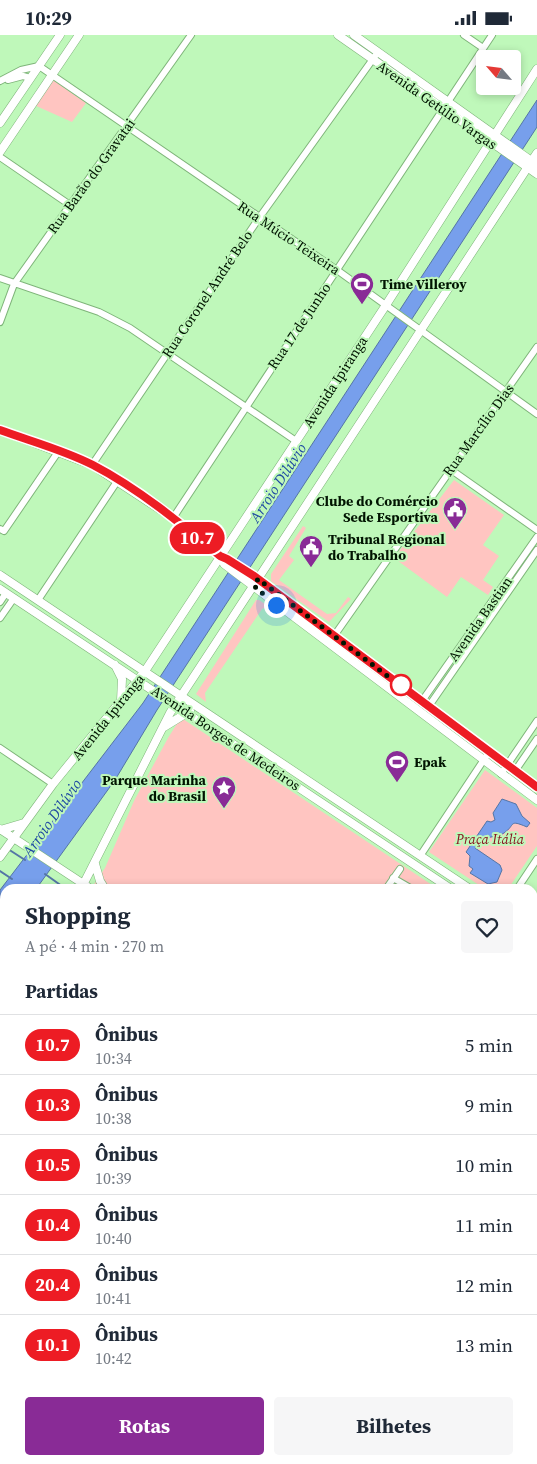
<!DOCTYPE html>
<html lang="pt">
<meta charset="utf-8">
<style>
body{margin:0;font-family:"Source Serif 4",serif;background:#f6f6f7;color:#1f2937;height:100vh;display:flex;flex-direction:column;font-size:19px;white-space:nowrap}
*{box-sizing:border-box;margin:0}
p{font-size:16px;color:#747a83}
.icon{flex:none;width:28px;height:28px;fill:none;stroke:currentColor;stroke-width:2;stroke-linecap:round;stroke-linejoin:round}
.map{position:relative;flex:1;overflow:hidden}
.sheet{position:absolute;left:0px;top:849px;width:538px;height:581px;display:flex;flex-direction:column;background:#fff;border-radius:15px 15px 0 0;box-shadow:0 2px 8px #0003}
.sheet>*{flex:none}
.badge{padding:0 10px;border-radius:16px;font-size:18px;line-height:32px}
.needle{width:32px;rotate:298deg}
.tools{position:absolute;left:476px;top:15px;display:grid;gap:10px}
.tools a{display:grid;place-items:center;width:45px;height:45px;border-radius:5px;background:#fff;box-shadow:0 2px 8px #0003;font-size:25px}
.you{position:absolute;width:25px;height:25px;margin:-12px;border:4px solid #fff;border-radius:50%;background:#1a73e8;box-shadow:0 0 0 8px #1a73e833}
.map>.badge{position:absolute;translate:-50% -50%;box-shadow:0 0 0 2px #fff}
h2{padding:0 25px;font-size:19px;line-height:45px}
.round{display:grid;place-items:center;flex:none;width:52px;height:52px;border-radius:5px;background:#f6f6f7}
.headline{display:flex;align-items:center;justify-content:space-between;height:85px;padding:0 25px}
h1{font-size:24px;font-weight:700;line-height:38px}
.action{display:flex;gap:10px;margin-top:auto;padding:10px 25px}
.action a{flex:1;height:58px;border-radius:5px;background:#892b96;color:#fff;font-size:20px;font-weight:700;line-height:58px;text-align:center}
.action a+a{background:#f6f6f7;color:#1f2937}
ul{padding:0;list-style:none}
li{display:flex;align-items:center;gap:15px;height:60px;padding:0 25px;border-top:1px solid #e0e1e3}
li div{flex:1}
li b{display:block;font-size:19px}
li em{font-style:normal}
li .badge{min-width:55px;font-weight:700;text-align:center}
.status{display:flex;justify-content:space-between;align-items:center;height:35px;padding:0 25px;background:#fff;direction:ltr}
.status svg{height:14px;fill:currentColor}
.map>svg:first-child{display:block}
</style>
<div class="status"><b>10:29</b><svg viewBox="0 0 49 12"><path d="M0 12V9h3v3zM5 12V6h3v6zM10 12V3h3v9zM15 12V0h3v12zM26 1h20v11H26zM47 4h2v5h-2z"/></svg></div>
<div class="map">
<svg width="537" height="1429" viewBox="0 0 537 1429">
<rect width="100%" height="100%" fill="#bff8ba"/>
<path fill="#ffc5c1" d="M52,44L86,68L72,87L34,70Z
M454,445L504,480L483,510L499,521L483,545L493,552L488,560L461,542L447,562L394,523Z
M303,491L306,493L289,521L294,525L279,545L327,579L336,578L348,562L351,564L329,587L271,546V539Z
M256,565H259L268,571L262,574L205,658L206,667L196,659Z
M183,684L438,854H91L105,833L134,766L168,703L178,687Z
M485,735L537,773V811L508,854H485L429,817Z
M532,917L537,920V1252L532,1250Z
M5,920V997H0V930Z"/>
<path fill="#779fec" stroke="#5475a6" d="M537,65V92L157,675L115,745L36,854H5V920L0,930V855L143,668Z
M502,764L516,769L522,781L530,788L527,792C508,784 516,790 504,798C499,802 487,802 481,804L475,813L500,830L502,835L497,847L488,849L470,838L473,834L469,831L470,821L466,817L487,786L491,787L495,785L493,778Z
M0,997H5V1425H532L533,1250L537,1252V1429H0Z"/>
<g fill="none" stroke-linecap="round" stroke-linejoin="round">
<path stroke="#5475a6" stroke-width="2" d="M8,814L25,825
M0,836L12,844
M45,839L66,854"/>
<g stroke="#7fb57a" stroke-width="8">
<path id="minor" d="M464,0L483,13
M8,45L23,41L30,43
M0,46L21,35L39,31L337,235L537,379
M0,122L70,170
M0,243L99,277L130,293L296,406
M0,287L14,249L191,0
M92,430L259,183L378,17
M450,434L537,495
M173,483L492,0
M0,494L4,496L58,417
M38,565L118,445
M0,567L6,558
M0,583L14,563
M334,601L537,312
M422,666L537,502
M429,671L537,515
M0,713L53,749
M515,736L537,704
M501,739L537,686
M420,821L489,717
M393,843L412,854
M386,854L400,834
M517,854L537,824
M532,965L537,970
M532,1165L537,1168"/>
</g>
<g stroke="#7fb57a" stroke-width="9">
<path id="major" d="M338,0L537,139
M354,0L537,130
M0,88L60,0
M0,117L79,0
M0,395L92,430L173,483L220,521L224,529L537,765
M220,521L227,524L254,541L537,752
M0,540L470,854
M0,554L451,854
M115,630L122,644L121,666
M164,692L190,676
M0,794L91,854
M1,795L24,788
M0,822L53,749L145,636L386,270L537,34
M95,829L100,846L105,854
M81,854L170,678L537,118
M0,880L5,884
M532,896L537,899
M532,909L537,912
M532,1122L537,1124
M532,1136L537,1139"/>
</g>
<use href="#minor" stroke="#fff" stroke-width="6"/>
<use href="#major" stroke="#fff" stroke-width="8"/>
</g>
<g fill="none" stroke-linecap="round" stroke-linejoin="round">
<g stroke="#fff" stroke-width="11">
<path id="line" d="M0,395C30,406 64,415 93,430C139,454 180,488 220,521L227,524L254,541L537,752"/>
</g>
<use href="#line" stroke="#ed1c24" stroke-width="8"/>
<path stroke="#011401" stroke-width="5" stroke-dasharray="0 9" d="M276,570L254,551L258,544L405,654L401,650"/>
</g>
<defs>
<g id="stadium-pin" transform="scale(1.25)"><path d="M0 17L-7.5 6A9.5 9.5 0 1 1 7.5 6Z" fill="#892b96" stroke="#bff8ba"/><path d="M0-5a6.5 5 0 1 0 0 10a6.5 5 0 1 0 0-10ZM-3.5-1.8h7v3.6h-7Z" fill="#fff"/></g>
<g id="civic-pin" transform="scale(1.25)"><path d="M0 17L-7.5 6A9.5 9.5 0 1 1 7.5 6Z" fill="#892b96" stroke="#bff8ba"/><path d="M-.6-6.5H3V-4.5H.6V-3L4-1V1h2V6H-6V1h2V-1L-.6-3ZM-1.2 2.5V6h2.4V2.5Z" fill="#fff"/></g>
<g id="sight-pin" transform="scale(1.25)"><path d="M0 17L-7.5 6A9.5 9.5 0 1 1 7.5 6Z" fill="#892b96" stroke="#bff8ba"/><path d="M0-6L1.8-2.2L6-1.7L2.9 1.2L3.7 5.4L0 3.3L-3.7 5.4L-2.9 1.2L-6-1.7L-1.8-2.2Z" fill="#fff"/></g>
</defs>
<g fill-rule="evenodd">
<use href="#stadium-pin" x="362" y="249"/>
<use href="#civic-pin" x="455" y="474"/>
<use href="#civic-pin" x="311" y="512"/>
<use href="#stadium-pin" x="397" y="727"/>
<use href="#sight-pin" x="224" y="753"/>
</g>
<circle fill="#fff" stroke="#ed1c24" stroke-width="2.5" cx="401" cy="650" r="10"/>
<g text-anchor="middle" stroke-width="4" stroke-linejoin="round" paint-order="stroke">
<g font-size="14" fill="#011401" stroke="#bff8ba">
<text transform="translate(437 70) rotate(35)" y="5">Avenida Getúlio Vargas</text>
<text transform="translate(91 141) rotate(-54)" y="5">Rua Barão do Gravatai</text>
<text transform="translate(289 203) rotate(34)" y="5">Rua Múcio Teixeira</text>
<text transform="translate(207 259) rotate(-56)" y="5">Rua Coronel André Belo</text>
<text transform="translate(299 291) rotate(-56)" y="5">Rua 17 de Junho</text>
<text transform="translate(335 347) rotate(-57)" y="5">Avenida Ipiranga</text>
<text transform="translate(478 395) rotate(-54)" y="5">Rua Marcílio Dias</text>
<text transform="translate(480 584) rotate(-55)" y="5">Avenida Bastian</text>
<text transform="translate(108 682) rotate(-51)" y="5">Avenida Ipiranga</text>
<text transform="translate(226 703) rotate(34)" y="5">Avenida Borges de Medeiros</text>
</g>
<g font-size="14" font-weight="bold" fill="#011401" stroke="#bff8ba" text-anchor="start">
<text x="380" y="254">Time Villeroy</text>
<text x="438" y="471" text-anchor="end">Clube do Comércio<tspan x="438" dy="16">Sede Esportiva</tspan></text>
<text x="328" y="509">Tribunal Regional<tspan x="328" dy="16">do Trabalho</tspan></text>
<text x="414" y="732">Epak</text>
<text x="206" y="750" text-anchor="end">Parque Marinha<tspan x="206" dy="16">do Brasil</tspan></text>
</g>
<g font-size="14" font-style="italic" fill="#88101e" stroke="#bff8ba">
<text x="490" y="809">Praça Itália</text>
</g>
<g font-size="15" font-style="italic" fill="#1e49a2" stroke="#bff8ba">
<text transform="translate(278 448) rotate(-57)" y="5">Arroio Dilúvio</text>
<text transform="translate(52 783) rotate(-55)" y="5">Arroio Dilúvio</text>
</g>
</g>
</svg>
<div class="tools">
<a><svg class="needle" viewBox="-14 -14 28 28"><path d="M0-13l5 13h-10z" fill="#e53935"/><path d="M0 13l5-13h-10z" fill="#747a83"/></svg></a>
</div>
<div class="you" style="left:276px;top:570px"></div>
<b class="badge" style="left:197px;top:503px;background:#ed1c24;color:#fff">10.7</b>
<section class="sheet">
<div class="headline"><div><h1>Shopping</h1><p>A pé · 4 min · 270 m</p></div><a class="round"><svg class="icon" aria-label="heart" viewBox="0 0 24 24"><path d="M12 20l-8-8c-3-5 5-10 8-4 3-6 11-1 8 4z"/></svg></a></div>
<h2>Partidas</h2>
<ul>
<li><span class="badge" style="background:#ed1c24;color:#fff">10.7</span><div><b>Ônibus</b><p>10:34</p></div><em>5 min</em></li>
<li><span class="badge" style="background:#ed1c24;color:#fff">10.3</span><div><b>Ônibus</b><p>10:38</p></div><em>9 min</em></li>
<li><span class="badge" style="background:#ed1c24;color:#fff">10.5</span><div><b>Ônibus</b><p>10:39</p></div><em>10 min</em></li>
<li><span class="badge" style="background:#ed1c24;color:#fff">10.4</span><div><b>Ônibus</b><p>10:40</p></div><em>11 min</em></li>
<li><span class="badge" style="background:#ed1c24;color:#fff">20.4</span><div><b>Ônibus</b><p>10:41</p></div><em>12 min</em></li>
<li><span class="badge" style="background:#ed1c24;color:#fff">10.1</span><div><b>Ônibus</b><p>10:42</p></div><em>13 min</em></li>
</ul>
<div class="action"><a>Rotas</a><a>Bilhetes</a></div>
</section>
</div>
